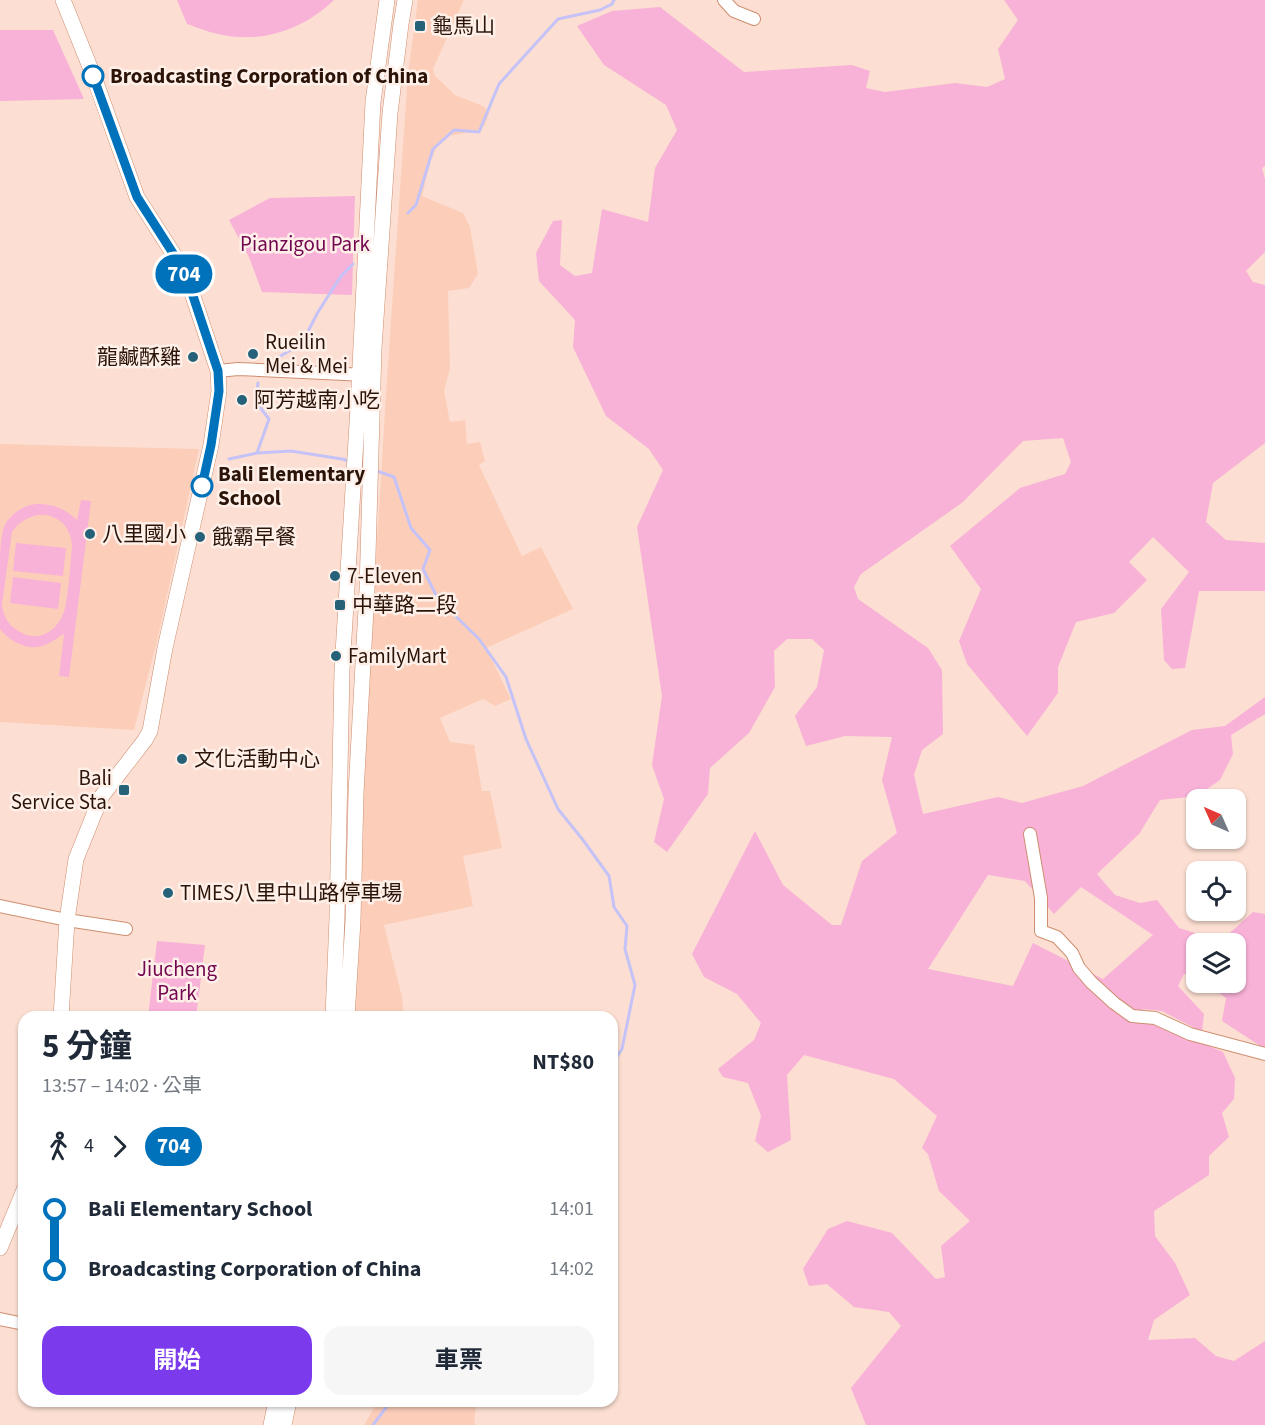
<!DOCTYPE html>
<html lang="zh-TW">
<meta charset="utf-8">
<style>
body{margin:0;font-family:"Source Sans 3","Noto Sans TC",sans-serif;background:#f6f6f7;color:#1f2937;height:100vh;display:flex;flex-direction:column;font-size:22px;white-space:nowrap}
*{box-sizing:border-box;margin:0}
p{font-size:20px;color:#747a83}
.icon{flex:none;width:33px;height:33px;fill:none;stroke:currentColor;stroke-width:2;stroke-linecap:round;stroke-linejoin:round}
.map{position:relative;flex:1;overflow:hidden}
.panel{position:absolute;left:18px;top:1011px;width:600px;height:396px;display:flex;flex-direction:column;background:#fff;border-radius:18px;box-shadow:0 2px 4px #0004}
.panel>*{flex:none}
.badge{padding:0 12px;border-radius:20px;font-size:21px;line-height:39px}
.needle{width:39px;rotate:315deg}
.controls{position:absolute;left:1186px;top:789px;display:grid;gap:12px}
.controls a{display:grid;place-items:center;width:60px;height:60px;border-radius:12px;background:#fff;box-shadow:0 2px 4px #0004;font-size:30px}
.map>.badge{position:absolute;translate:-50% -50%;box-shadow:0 0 0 3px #fff}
.legs{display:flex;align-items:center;gap:9px;height:66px;padding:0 24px;font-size:20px}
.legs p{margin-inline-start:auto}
.summary{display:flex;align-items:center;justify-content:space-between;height:102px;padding:0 24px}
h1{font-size:33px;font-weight:700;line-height:45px}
.cta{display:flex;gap:12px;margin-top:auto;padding:12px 24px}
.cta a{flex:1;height:69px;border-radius:18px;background:#7c3aed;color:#fff;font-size:24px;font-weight:700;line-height:69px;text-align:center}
.cta a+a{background:#f6f6f7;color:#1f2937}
ul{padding:0 24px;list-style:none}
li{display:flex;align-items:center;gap:21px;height:60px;font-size:22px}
li i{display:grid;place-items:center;width:9px;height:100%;margin:0 8px;background:currentColor}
li i::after{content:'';width:15px;height:15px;margin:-8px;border:4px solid;border-radius:50%;background:#fff}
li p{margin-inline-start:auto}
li:first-child i{background:linear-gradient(#0000 50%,currentColor 0)}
li:last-child i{background:linear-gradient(currentColor 50%,#0000 0)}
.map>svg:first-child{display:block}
</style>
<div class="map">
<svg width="1265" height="1425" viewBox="0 0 1265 1425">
<rect width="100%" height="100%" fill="#fcdfd2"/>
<path fill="#fcceb9" d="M418,0H464L433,69L435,76L455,95L483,106L489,113L485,125L476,131L448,136L438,143L430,163L422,196L463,213L470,227L478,274L469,288L448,291L450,368L444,391L450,422L465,420L467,444L480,442L485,461L479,465L522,556L541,547L573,609L486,648L511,699L495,706L483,699L440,718L450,742L474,745L482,791H490L502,848L463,856L473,906L384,925L402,997L404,1017H352L356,973L367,707L386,394L408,73Z
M0,444L199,449L157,641L134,730L0,722Z
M378,1401H472L476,1409L474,1422L476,1425H364Z"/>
<path fill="#f8b1d7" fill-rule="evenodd" d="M177,0H334C304,29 264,43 223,35C210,33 199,28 187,24Z
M1004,0H1265V166L1262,168L1265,179V252L1246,271L1253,282L1265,285V443L1213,483L1206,522L1226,540L1265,543V591H1199L1185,668L1172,669L1164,660L1161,609L1189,572L1153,537L1129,562L1147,580L1114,613L1076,622L1058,667V693L1027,736L967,664L959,641L981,589L950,546L1020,488L1065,474L1071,462L1063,438L1023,441L963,502L861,574L854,587L858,599L928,648L942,670L943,734L922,750L914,775L923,814L998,797L1022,803L1083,786L1192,730L1225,726L1265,697V714L1231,735L1233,754L1220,780L1197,796L1160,800L1139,834L1097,874L1115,895L1140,903L1157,900L1179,928L1221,941L1253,912L1265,914V1049L1222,1021L1226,998L1205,983L1236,982V944H1197V976L1184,974L1178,986L1204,1014L1202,1032L1162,1011L1143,1009L1140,1017L1223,1052L1235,1078L1234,1099L1222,1113L1229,1137L1209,1156V1175L1154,1211L1155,1236L1175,1263L1190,1295L1154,1320L1148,1340L1195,1338L1216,1356L1234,1361L1265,1341V1425H866L851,1388L901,1326L889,1312L854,1307L827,1284L809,1286L803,1269L828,1229L847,1221L892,1233L936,1279L945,1277L941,1246L970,1221L939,1191L928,1154L922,1148L937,1116L894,1079L804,1055L787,1075L791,1140L768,1152L755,1141L761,1116L748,1083L723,1077L718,1069L754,1040L761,1023L737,994L704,977L692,954L755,831L783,885L832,925H841L862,861L897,833L882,780L892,737L845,736L806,746L795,716L817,687L824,650L812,639H787L774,651L775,687L749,733L710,768L708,794L667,852L654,842L664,799L652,765L662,696L637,527L663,470L649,449L606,416L573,347L575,320L539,281L536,253L553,221L562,220L560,265L575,276L592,273L602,209L648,222L655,168L677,130L666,105L604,65L577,26L612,11L660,7L744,72L852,65L870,71L866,88L885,92L955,83L987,87L1005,79L998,49L1018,20ZM988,875L1025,881L1054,914L1081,887L1153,935L1103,979L1033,943L1013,986L928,969Z
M0,30H53L84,99L0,101Z
M355,196L352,295L262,292L249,257L229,220L270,198Z
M81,500L91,501L69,677L59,676L64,634C57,638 50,644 42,646C27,651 9,641 0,629C0,608 0,588 0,568C0,555 0,540 4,527C9,515 23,505 36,504C53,503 65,509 77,520ZM37,515C57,513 72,527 72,547C70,567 69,589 65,608C60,628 42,643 22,633C10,627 3,618 2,604L12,532C18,523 26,518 37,515Z
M16,543L66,548L63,576L13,571Z
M13,577L61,583L58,609L10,603Z
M157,941L205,945L196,1017H148Z"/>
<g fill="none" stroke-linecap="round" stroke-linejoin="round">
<path stroke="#c4c2f7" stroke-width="3" d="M408,213L416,205L433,149L454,130L479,132L499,84L558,19L600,10L612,4L614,0
M279,357L302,343L318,312L341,276L353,264
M257,453L291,451L342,459L349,461
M229,459L257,453L269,419L256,402L258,383
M377,471L394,477L411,528L430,550L423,569L438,599L479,639L506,677L526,739L558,809L583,840L609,876L614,907L627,926L625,949L635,985L622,1049L612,1064
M373,1425L391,1401"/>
<g stroke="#cf8e70" stroke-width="14">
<path id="minor" d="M724,0L734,11L754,19
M218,371L238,369L366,375
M1030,834L1041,898V931L1057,937L1072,953L1079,968L1091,982L1114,1003L1132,1016L1155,1018L1190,1034L1265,1054
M0,906L67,920L126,929
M0,1319L24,1324"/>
</g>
<g stroke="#cf8e70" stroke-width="16">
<path id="major" d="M61,1017L67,920L76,859L101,797L145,740L150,731L165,648L211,445L219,391L218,371L188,281L176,258L137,197L94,77L63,0
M333,1017L337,918L342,670L358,407L373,102L387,0
M347,1017L353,921L356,793L367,590L374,348L390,113L401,24L405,0
M0,1248L24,1190
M271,1425L276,1401
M284,1425L289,1401"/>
</g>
<use href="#minor" stroke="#fff" stroke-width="12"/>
<use href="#major" stroke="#fff" stroke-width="15"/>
</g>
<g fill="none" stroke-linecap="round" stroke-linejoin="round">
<g stroke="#fff" stroke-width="14">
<path id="line-1" d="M93,76L137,197L176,258L188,281L218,371L219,391L211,445L202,486"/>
</g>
<use href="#line-1" stroke="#0072bc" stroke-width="9"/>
</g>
<g fill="#256279" stroke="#fef0e9" stroke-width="2">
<rect x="414" y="20" width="12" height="12" rx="3"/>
<circle cx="253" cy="354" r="6"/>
<circle cx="193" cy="357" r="6"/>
<circle cx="242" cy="400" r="6"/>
<circle cx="90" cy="534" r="6"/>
<circle cx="200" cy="537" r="6"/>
<circle cx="335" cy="576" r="6"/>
<rect x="334" y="599" width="12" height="12" rx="3"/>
<circle cx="336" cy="656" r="6"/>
<circle cx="182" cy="759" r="6"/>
<rect x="118" y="784" width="12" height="12" rx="3"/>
<circle cx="168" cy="893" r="6"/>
</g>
<g fill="#fff" stroke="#0072bc" stroke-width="3">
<circle cx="93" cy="76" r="10"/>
<circle cx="202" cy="486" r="10"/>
</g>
<g text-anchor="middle" stroke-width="5" stroke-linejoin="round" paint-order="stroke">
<g font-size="21" fill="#2c1308" stroke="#fef0e9" text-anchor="start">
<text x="432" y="33">龜馬山</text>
<text x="265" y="349">Rueilin<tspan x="265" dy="24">Mei &amp; Mei</tspan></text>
<text x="181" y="364" text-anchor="end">龍鹹酥雞</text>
<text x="254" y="407">阿芳越南小吃</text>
<text x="102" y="541">八里國小</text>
<text x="212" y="544">餓霸早餐</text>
<text x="347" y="583">7-Eleven</text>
<text x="352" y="612">中華路二段</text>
<text x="348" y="663">FamilyMart</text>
<text x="194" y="766">文化活動中心</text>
<text x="112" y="785" text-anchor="end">Bali<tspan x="112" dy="24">Service Sta.</tspan></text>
<text x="180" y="900">TIMES八里中山路停車場</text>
</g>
<g font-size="21" font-weight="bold" fill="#2c1308" stroke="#fef0e9" text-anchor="start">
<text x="110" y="83">Broadcasting Corporation of China</text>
<text x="218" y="481">Bali Elementary<tspan x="218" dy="24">School</tspan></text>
</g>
<g font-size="21" fill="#720650" stroke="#fef0e9">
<text x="305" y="251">Pianzigou Park</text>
<text x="177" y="976">Jiucheng<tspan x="177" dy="24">Park</tspan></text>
</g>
</g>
</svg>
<div class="controls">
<a><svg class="needle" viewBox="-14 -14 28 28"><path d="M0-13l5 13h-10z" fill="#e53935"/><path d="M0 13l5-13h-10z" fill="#747a83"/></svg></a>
<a><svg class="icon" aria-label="locate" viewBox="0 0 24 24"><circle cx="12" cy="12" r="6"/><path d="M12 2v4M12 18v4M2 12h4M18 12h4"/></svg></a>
<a><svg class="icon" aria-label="layers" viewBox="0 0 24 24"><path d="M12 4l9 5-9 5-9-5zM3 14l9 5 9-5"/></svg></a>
</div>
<b class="badge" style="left:184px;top:274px;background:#0072bc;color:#fff">704</b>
<section class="panel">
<div class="summary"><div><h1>5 分鐘</h1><p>13:57 – 14:02 · 公車</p></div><b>NT$80</b></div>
<div class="legs"><svg class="icon" aria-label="walk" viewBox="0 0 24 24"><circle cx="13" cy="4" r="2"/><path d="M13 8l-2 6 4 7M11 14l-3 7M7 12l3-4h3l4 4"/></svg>4<svg class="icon" aria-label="forward" viewBox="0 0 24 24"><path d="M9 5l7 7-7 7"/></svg><b class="badge" style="background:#0072bc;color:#fff">704</b></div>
<ul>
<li><i style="color:#0072bc"></i><b>Bali Elementary School</b><p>14:01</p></li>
<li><i style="color:#0072bc"></i><b>Broadcasting Corporation of China</b><p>14:02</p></li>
</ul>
<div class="cta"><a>開始</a><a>車票</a></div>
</section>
</div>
